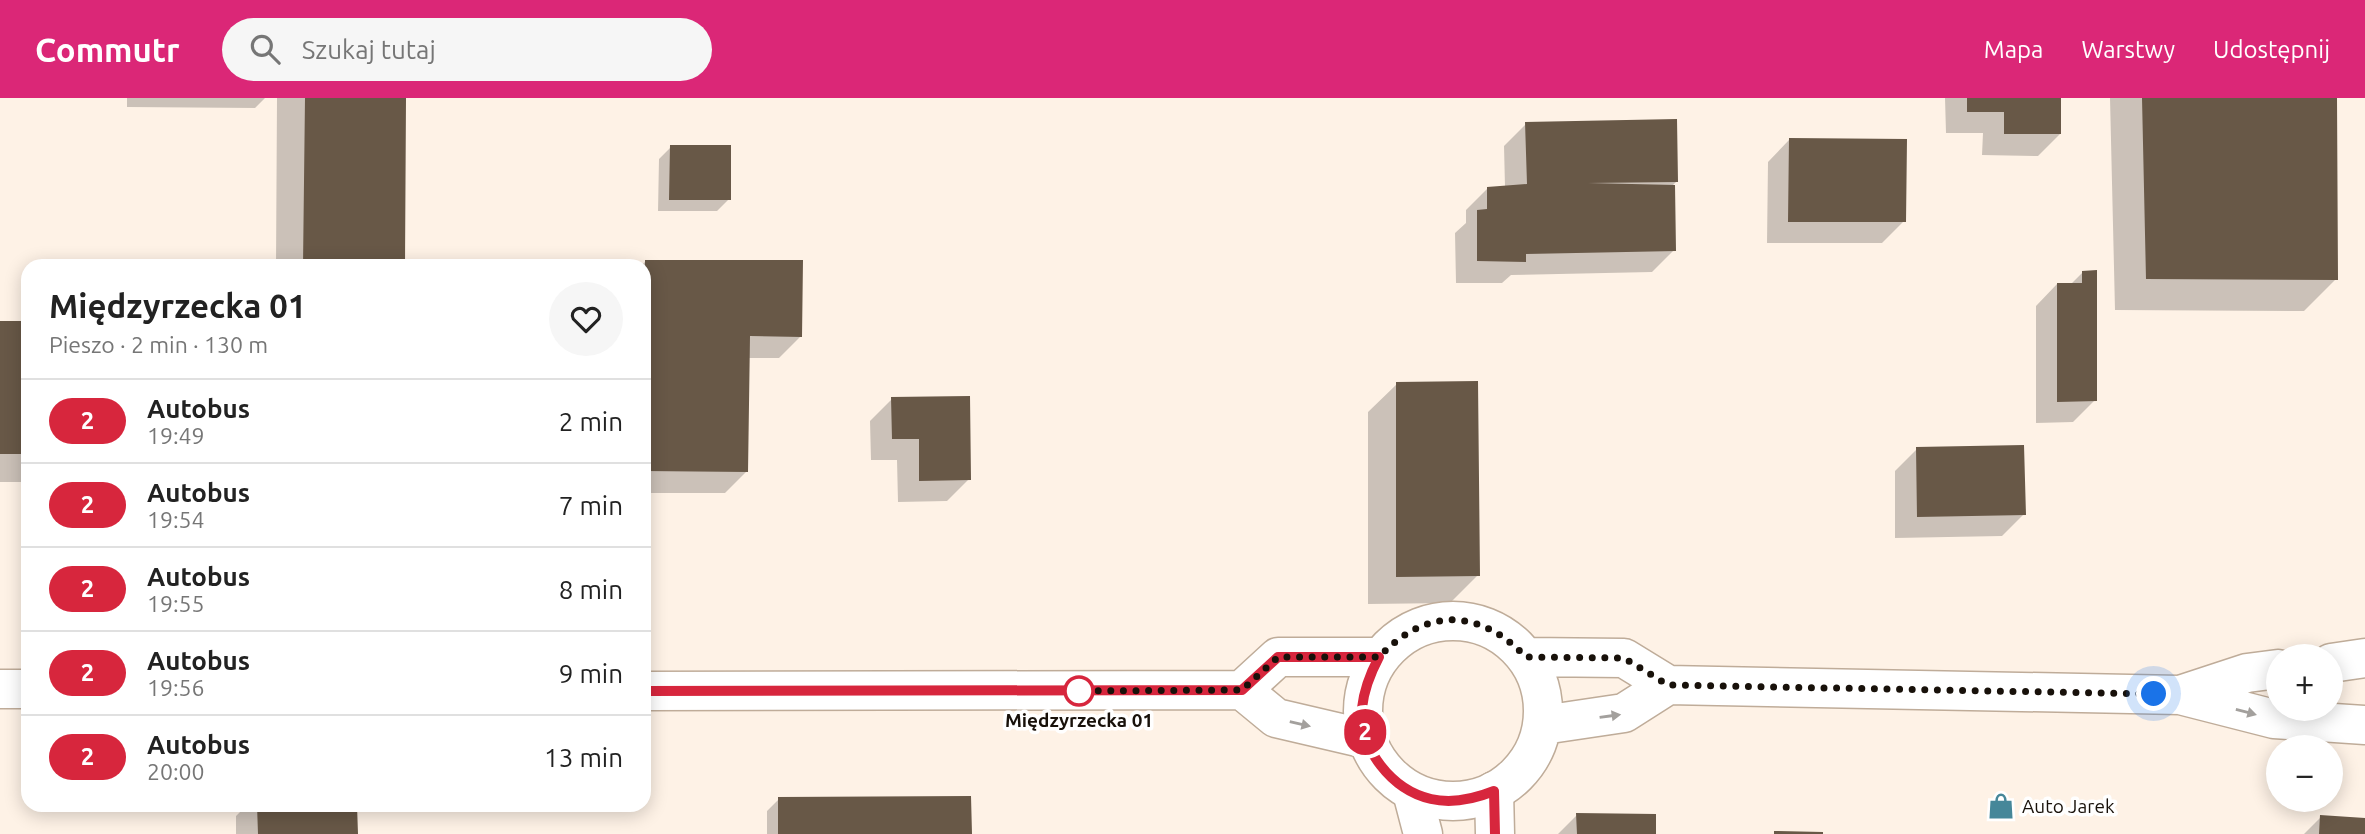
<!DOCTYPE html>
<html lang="pl">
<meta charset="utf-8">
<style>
body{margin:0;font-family:Ubuntu,sans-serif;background:#f6f6f6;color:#222;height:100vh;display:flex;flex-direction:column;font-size:26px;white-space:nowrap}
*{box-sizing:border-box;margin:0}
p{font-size:23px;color:#767676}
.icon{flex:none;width:38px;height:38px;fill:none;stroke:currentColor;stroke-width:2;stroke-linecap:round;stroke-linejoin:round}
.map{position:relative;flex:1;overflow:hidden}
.sheet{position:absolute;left:21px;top:161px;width:630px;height:553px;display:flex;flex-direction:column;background:#fff;border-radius:21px;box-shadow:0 4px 18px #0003}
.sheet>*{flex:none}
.badge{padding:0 14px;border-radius:23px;font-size:24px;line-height:46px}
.fabs{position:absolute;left:2266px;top:546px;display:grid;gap:14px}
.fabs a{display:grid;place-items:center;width:77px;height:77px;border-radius:50%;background:#fff;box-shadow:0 4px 18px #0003;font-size:35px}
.you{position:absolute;width:35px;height:35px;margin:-18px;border:5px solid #fff;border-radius:50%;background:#1a73e8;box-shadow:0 0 0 10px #1a73e833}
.map>.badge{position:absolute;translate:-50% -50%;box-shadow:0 0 0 4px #fff}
.round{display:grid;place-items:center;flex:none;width:74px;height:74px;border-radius:37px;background:#f6f6f6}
.summary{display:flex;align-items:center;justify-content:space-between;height:119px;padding:0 28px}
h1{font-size:33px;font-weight:700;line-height:52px}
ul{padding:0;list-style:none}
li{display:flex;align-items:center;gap:21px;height:84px;padding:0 28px;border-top:2px solid #e0e0e0}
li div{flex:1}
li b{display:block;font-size:26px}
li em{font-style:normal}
li .badge{min-width:77px;font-weight:700;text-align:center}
header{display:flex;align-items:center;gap:42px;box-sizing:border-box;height:98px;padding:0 35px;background:#db2777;color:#fff}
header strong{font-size:33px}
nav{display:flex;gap:38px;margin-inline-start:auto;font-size:24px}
.search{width:490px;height:63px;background:#f6f6f6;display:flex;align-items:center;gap:18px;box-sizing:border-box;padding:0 24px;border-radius:38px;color:#767676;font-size:26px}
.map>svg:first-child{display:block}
</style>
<header>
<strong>Commutr</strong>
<div class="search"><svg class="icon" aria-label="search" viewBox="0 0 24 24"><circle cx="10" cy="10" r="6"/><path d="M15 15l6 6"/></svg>Szukaj tutaj</div>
<nav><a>Mapa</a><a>Warstwy</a><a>Udostępnij</a></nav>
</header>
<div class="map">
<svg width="2365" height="736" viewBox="0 0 2365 736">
<rect width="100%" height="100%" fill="#fef2e6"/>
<path fill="#0003" d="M127,0H265L255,10L127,9Z
M277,0H404L403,168H276Z
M1945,0H2060V36L2038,58L1982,57L1983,35H1946Z
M2110,0H2335L2336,181L2304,213L2115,212Z
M1526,26L1677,83L1673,87L1674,152L1652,174L1511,177L1502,185H1456L1455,135L1466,125V112L1488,90L1505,89L1504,48Z
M1789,42L1904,123L1882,145H1767L1768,64Z
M671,49L729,101L717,113H658L659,61Z
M645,164L801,238L779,260H748L747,373L725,395H644V168H641Z
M2083,174L2095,302L2073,324L2036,325V208L2057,186H2071Z
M0,224L28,225V384H0Z
M1397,286L1478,477L1450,505L1368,506V314Z
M892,301L969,381L947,403L898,404L897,362H871L870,323Z
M1917,351L2024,416L2002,438L1895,440V373Z
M779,701L970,736H767V713Z
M247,707H355L356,736H236V718Z
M1577,717L1654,736H1558Z
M2321,719L2365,721V736H2304Z"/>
<path fill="#685847" d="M305,0H406L405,168H303Z
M1967,0H2061V36H2004V14H1967Z
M2142,0H2337L2338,182L2146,181Z
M1677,21L1678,84L1588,85L1675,87L1676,153L1526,156V164L1477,163V112L1487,111V89L1527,86L1525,24Z
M1789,40L1907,41L1906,124H1788Z
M670,47H731V102H669Z
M645,162H803L802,239L750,238L748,374L644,373Z
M479,165L593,166V168H479Z
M2097,172V303L2057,304V185H2082V173Z
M0,223H28V356H0Z
M1478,283L1480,478L1396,479V284Z
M970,298L971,382L919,383V341H892L891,299Z
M2024,347L2026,417L1917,419L1916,349Z
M971,698L972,736H778V699Z
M257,707H357L358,736H258Z
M1576,715L1656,716V736H1577Z
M2320,717L2365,720V736H2319Z
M1774,733L1823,734V736H1774Z"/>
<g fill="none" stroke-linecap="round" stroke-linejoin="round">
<g stroke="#bfac99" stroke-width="41">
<path id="minor" d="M1494,693L1495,736
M1412,694L1423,736"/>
</g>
<g stroke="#bfac99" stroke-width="41">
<path id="major" d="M1363 613a90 90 0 1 1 180 0a90 90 0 1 1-180 0Z
M1526,559L1624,560L1668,587L2180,597L2274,621L2365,627
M2331,565L2365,560
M0,591H28
M1242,592L1278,559H1379
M644,593L1242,592L1276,620L1366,641
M2180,597L2247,575L2278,571
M1543,627L1624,615L1668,587"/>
</g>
<use href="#minor" stroke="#fff" stroke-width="38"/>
<use href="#major" stroke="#fff" stroke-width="38"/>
</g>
<defs><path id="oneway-solid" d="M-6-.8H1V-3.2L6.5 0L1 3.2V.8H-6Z" transform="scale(1.75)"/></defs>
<g fill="#a3a09d">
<use href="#oneway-solid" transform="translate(2246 614) rotate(15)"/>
<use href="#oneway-solid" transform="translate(1610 618) rotate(-8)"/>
<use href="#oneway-solid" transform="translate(1300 626) rotate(13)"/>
</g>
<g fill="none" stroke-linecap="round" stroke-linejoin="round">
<g stroke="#fff" stroke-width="16">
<path id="line" d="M644,593L1242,592L1278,559H1379C1370,576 1364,591 1362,610C1359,651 1392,692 1431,701C1453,706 1474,701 1494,693L1495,736"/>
</g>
<use href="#line" stroke="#d7263d" stroke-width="10"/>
<path stroke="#18110a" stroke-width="7" stroke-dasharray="0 12.6" d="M1079,593H1076L1242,592L1278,559H1379C1426,509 1479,510 1526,559L1624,560L1668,587L2154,596"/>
</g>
<defs>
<g id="shop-bare" transform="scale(2.1)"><path d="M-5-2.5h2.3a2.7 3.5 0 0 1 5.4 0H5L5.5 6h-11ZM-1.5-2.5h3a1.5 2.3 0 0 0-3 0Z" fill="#468799" stroke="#fff" stroke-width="2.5" paint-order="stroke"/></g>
</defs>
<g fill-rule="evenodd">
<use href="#shop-bare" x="2001" y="708"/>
</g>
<circle fill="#fff" stroke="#d7263d" stroke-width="3.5" cx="1079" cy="593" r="14"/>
<g text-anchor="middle" stroke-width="7" stroke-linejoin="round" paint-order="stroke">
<g font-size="19" font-weight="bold" fill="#18110a" stroke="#fff">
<text x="1079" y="629">Międzyrzecka 01</text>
</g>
<g font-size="19" fill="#18110a" stroke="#fff" text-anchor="start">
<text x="2022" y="715">Auto Jarek</text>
</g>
</g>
</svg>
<div class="fabs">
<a>+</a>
<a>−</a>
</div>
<div class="you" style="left:2154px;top:596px"></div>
<b class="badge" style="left:1365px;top:634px;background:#d7263d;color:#fff">2</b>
<section class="sheet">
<div class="summary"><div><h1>Międzyrzecka 01</h1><p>Pieszo · 2 min · 130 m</p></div><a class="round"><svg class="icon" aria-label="heart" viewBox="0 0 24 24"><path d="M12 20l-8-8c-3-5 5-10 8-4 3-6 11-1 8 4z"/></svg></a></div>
<ul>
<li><span class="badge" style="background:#d7263d;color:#fff">2</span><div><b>Autobus</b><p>19:49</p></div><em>2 min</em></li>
<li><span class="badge" style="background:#d7263d;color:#fff">2</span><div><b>Autobus</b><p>19:54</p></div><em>7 min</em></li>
<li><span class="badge" style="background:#d7263d;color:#fff">2</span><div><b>Autobus</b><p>19:55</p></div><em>8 min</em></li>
<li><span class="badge" style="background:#d7263d;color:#fff">2</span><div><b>Autobus</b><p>19:56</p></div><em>9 min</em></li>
<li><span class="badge" style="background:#d7263d;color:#fff">2</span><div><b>Autobus</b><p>20:00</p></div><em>13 min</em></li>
</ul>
</section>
</div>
